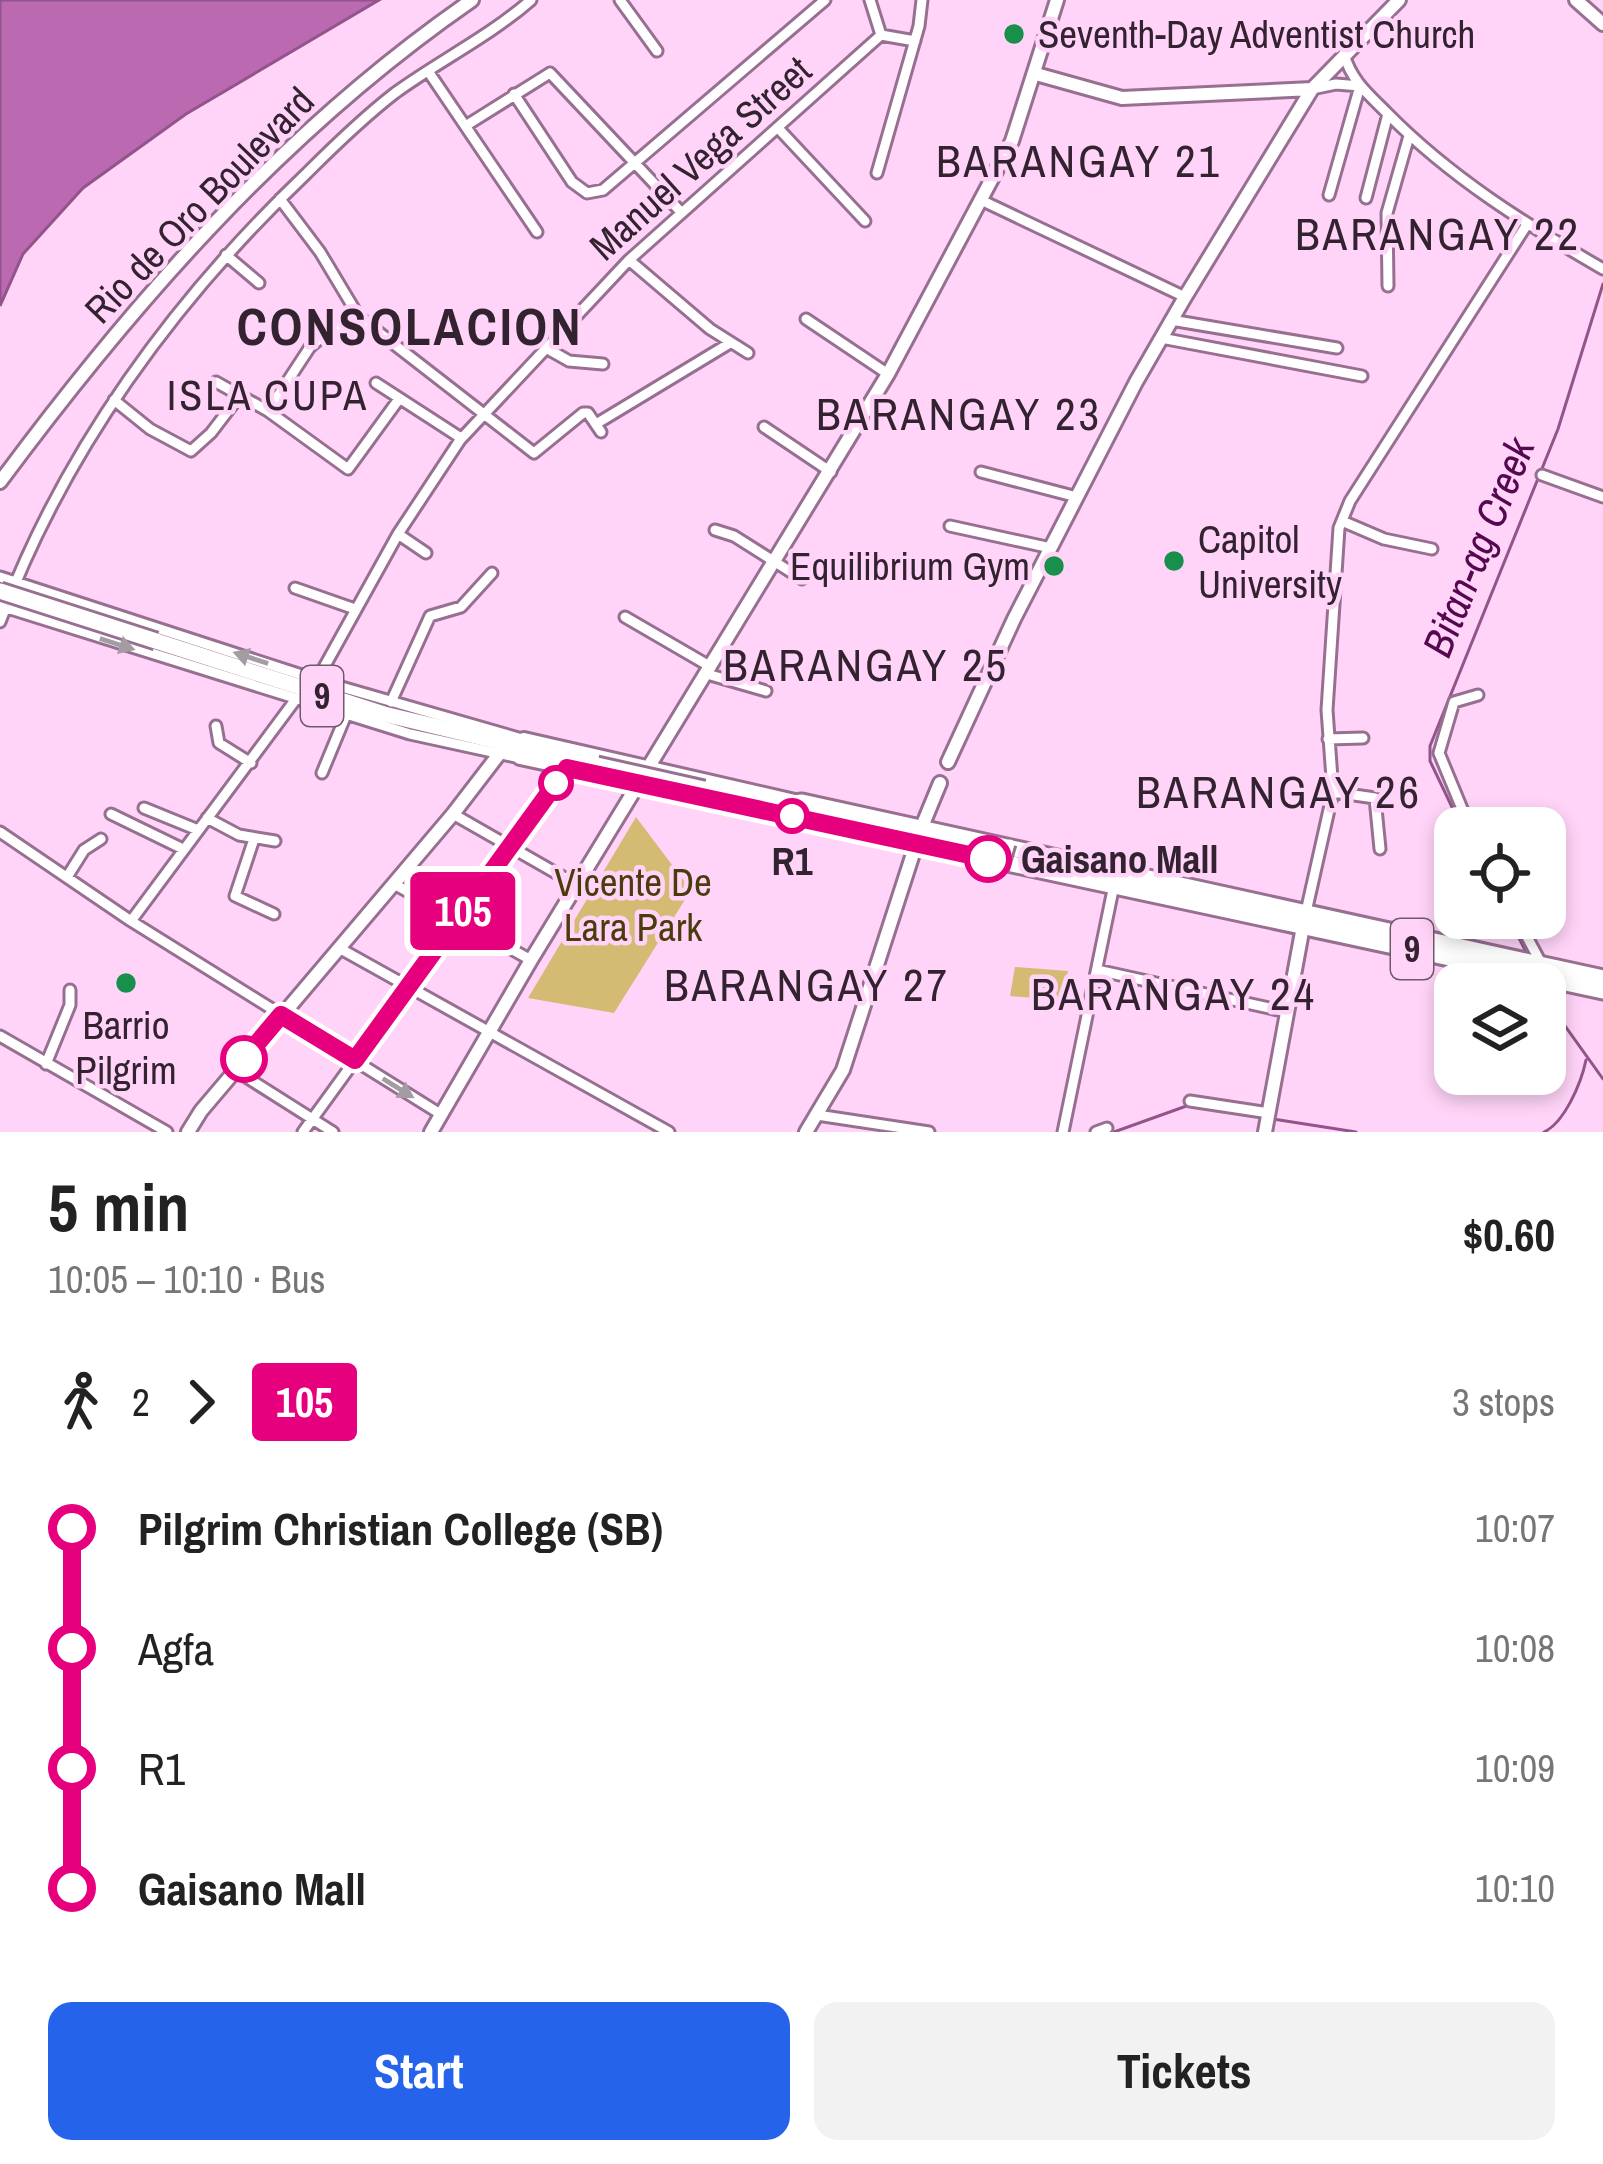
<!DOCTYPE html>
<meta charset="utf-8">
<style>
body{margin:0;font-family:"Archivo Narrow",sans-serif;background:#f2f2f2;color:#222;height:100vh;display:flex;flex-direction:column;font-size:45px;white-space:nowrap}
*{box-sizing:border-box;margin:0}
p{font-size:39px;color:#767676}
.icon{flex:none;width:66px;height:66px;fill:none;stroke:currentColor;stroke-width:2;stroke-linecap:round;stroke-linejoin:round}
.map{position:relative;height:1132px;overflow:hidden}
.sheet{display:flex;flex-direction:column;background:#fff;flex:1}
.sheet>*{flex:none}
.badge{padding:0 24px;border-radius:9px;font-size:42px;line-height:78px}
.controls{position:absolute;left:1434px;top:807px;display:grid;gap:24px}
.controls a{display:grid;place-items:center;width:132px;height:132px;border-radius:24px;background:#fff;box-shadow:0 6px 18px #0003;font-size:60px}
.map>.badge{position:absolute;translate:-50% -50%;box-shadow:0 0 0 6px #fff}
.legs{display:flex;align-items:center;gap:18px;height:132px;padding:0 48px;font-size:39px}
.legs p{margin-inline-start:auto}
.summary{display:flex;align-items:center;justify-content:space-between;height:204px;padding:0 48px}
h1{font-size:66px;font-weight:700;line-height:90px}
.button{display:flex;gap:24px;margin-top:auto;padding:24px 48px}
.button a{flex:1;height:138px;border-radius:24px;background:#2563eb;color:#fff;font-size:48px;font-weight:700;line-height:138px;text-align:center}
.button a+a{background:#f2f2f2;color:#222}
ul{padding:0 48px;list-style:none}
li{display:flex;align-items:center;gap:42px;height:120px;font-size:45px}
li i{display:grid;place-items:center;width:18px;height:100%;margin:0 15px;background:currentColor}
li i::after{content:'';width:30px;height:30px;margin:-15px;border:9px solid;border-radius:50%;background:#fff}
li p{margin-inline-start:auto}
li:first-child i{background:linear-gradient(#0000 50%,currentColor 0)}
li:last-child i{background:linear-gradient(currentColor 50%,#0000 0)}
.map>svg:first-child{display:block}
</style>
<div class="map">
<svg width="1603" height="1132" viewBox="0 0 1603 1132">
<rect width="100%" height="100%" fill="#ffd4f8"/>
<path fill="#d3bb73" d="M636,817L691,890L614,1013L528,998Z
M1015,967L1068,971L1061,1000L1010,996Z"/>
<path fill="#bb69b1" stroke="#92548b" stroke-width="3" d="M0,0H379L186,114L83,188L23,254L0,306Z"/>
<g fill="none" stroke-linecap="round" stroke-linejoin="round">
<path stroke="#92548b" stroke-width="3" d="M1462,828L1430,761V746L1558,429L1603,284
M1509,918L1527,954
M1545,998L1603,1079
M1273,1119L1356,1132
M1114,1132L1192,1104
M1544,1132C1564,1123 1581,1084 1586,1060"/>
<g stroke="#977091" stroke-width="15">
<path id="minor" d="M620,0L657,51
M870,0L881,35
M881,35L915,41
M1344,54C1351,80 1368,94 1387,113C1450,177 1525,224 1603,269
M428,71L537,232
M1312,89L1336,84L1360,86
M514,94L572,182L587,193L603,190L825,0
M467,125L550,73L680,211
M778,128L865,221
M877,173L919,26L922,0
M1329,195L1360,86
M1366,198L1388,114
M280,199L320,252L359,317L534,453L583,413H588L601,432
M983,201L1185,297
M226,255L259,283
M629,260L710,329L748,353
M1388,286L1387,213L1409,136
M806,319L888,374
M1171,320L1337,348
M1161,338L1362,376
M546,348L569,361L603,364
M216,382L268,411L348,469L399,399
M376,383L461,438
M114,400L150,429L191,451L211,433L240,395
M268,411L310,347L329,331L359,317
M596,424L730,343
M764,427L831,472
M981,472L1077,497
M1542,475L1603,497
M1342,521L1384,539L1432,549
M950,526L1051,548
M715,530L734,536L802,579
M398,534L426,553
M0,577L317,680L522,739
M295,588L355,609
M1,606L410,734L520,758
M625,617L711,667
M0,622C64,450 175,299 307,173C335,145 364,117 395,93C439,61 490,36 531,0
M707,674L766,691
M317,680L398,534L460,440L629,260L881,35
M391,702L430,616L461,607L492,573
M216,726L219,743L251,763
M1328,739L1363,738
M322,773L346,715
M1333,792L1375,798L1380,849
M144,808L198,830
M111,814L183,849
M453,814L577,885
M207,818L239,835L275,841
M1470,828L1439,753L1454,702L1478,695
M0,832L131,921L442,1115
M254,839L235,896L274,914
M67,877L84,850L101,839
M394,884L531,960
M1306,912L1333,792L1327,710L1339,528L1350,501L1526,226
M1517,918L1541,963
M131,921L296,699
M339,948L669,1132
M1097,970L1287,1012
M0,1036L167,1132
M46,1064L70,1005V990
M235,1070L333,1132
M1190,1101L1269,1113
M817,1115L929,1132
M303,1132L567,768
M1063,1132L1114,885
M1096,1132L1107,1128"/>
</g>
<g stroke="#977091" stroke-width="18">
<path id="major" d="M1576,0L1603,24
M1036,74L1122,98L1312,89
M0,482C135,300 284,130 472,0
M511,743L524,739L795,801
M506,745L520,758L791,816
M948,762L1014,619L1136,382L1185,297L1312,89L1399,0
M188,1132L201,1111L453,814L506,745
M431,1132L531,960L888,374L1012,141L1057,0
M806,1132L843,1070L921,829L940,783
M1265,1132L1304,921"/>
</g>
<g stroke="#977091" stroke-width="21">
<path id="highway" d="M156,641L384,714L597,765
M704,789L777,805L802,802L1603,978
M777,805L798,818L1603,991"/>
</g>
<use href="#minor" stroke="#fff" stroke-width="9"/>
<use href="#major" stroke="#fff" stroke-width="12"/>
<use href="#highway" stroke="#fff" stroke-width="15"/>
<g stroke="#977091" stroke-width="15" stroke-linecap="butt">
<path id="minor-bridge" d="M1002,871L1010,844"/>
</g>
<g stroke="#977091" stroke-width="21" stroke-linecap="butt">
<path id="highway-bridge" d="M0,591L156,641
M597,765L704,789"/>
</g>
<use href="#minor-bridge" stroke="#fff" stroke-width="9"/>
<use href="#highway-bridge" stroke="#fff" stroke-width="15"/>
</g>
<defs><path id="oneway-solid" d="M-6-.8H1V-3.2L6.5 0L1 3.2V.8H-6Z" transform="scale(3)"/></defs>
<g fill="#a39ca2">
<use href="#oneway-solid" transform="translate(117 644) rotate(18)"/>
<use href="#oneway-solid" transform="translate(251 658) rotate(-162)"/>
<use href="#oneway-solid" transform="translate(398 1088) rotate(32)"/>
</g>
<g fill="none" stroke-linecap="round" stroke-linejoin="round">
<g stroke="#fff" stroke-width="27">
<path id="line-1" d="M244,1059L281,1015L355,1060L567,768L988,859"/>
</g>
<use href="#line-1" stroke="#e6007e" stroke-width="18"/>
</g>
<g fill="#188f4a" stroke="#ffd4f8" stroke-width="4.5">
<circle cx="1014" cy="34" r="12"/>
<circle cx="1174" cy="561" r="12"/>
<circle cx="1054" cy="566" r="12"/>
<circle cx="126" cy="983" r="12"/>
</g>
<g fill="#fff" stroke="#e6007e" stroke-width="6">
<circle cx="556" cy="783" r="15"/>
<circle cx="792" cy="816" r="15"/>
<circle cx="988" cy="859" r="21"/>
<circle cx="244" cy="1059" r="21"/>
</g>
<g text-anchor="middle" stroke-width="9" stroke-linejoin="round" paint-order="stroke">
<g fill="#ffd4f8" stroke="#70586d" stroke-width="3">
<rect x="301" y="666" width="42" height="60" rx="9"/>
<rect x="1391" y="919" width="42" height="60" rx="9"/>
</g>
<g font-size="36" font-weight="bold" fill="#332331">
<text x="322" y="709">9</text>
<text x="1412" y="962">9</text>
</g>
<g font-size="39" fill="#332331" stroke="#ffd4f8" text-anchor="start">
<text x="1038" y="48">Seventh-Day Adventist Church</text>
<text x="1198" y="553">Capitol<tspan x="1198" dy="45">University</tspan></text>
<text x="1030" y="580" text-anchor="end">Equilibrium Gym</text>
<text x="126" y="1039" text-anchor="middle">Barrio<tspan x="126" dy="45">Pilgrim</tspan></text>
</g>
<g font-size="39" fill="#332331" stroke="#ffd4f8">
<text transform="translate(700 158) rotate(-42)" y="14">Manuel Vega Street</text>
<text transform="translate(199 205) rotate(-46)" y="14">Rio de Oro Boulevard</text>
</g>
<g font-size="39" font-weight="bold" fill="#332331" stroke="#ffd4f8" text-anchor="start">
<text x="1021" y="873">Gaisano Mall</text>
<text x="792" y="875" text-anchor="middle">R1</text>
</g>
<g font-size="39" fill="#4b3d0b" stroke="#ffd4f8">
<text x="633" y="896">Vicente De<tspan x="633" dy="45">Lara Park</tspan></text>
</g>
<g font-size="42" letter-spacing="3" fill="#332331" stroke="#ffd4f8">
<text x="268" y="410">ISLA CUPA</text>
</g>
<g font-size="42" font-style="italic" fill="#550750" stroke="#ffd4f8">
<text transform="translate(1478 547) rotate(-68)" y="15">Bitan-ag Creek</text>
</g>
<g font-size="45" letter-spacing="3" fill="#332331" stroke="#ffd4f8">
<text x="1079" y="177">BARANGAY 21</text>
<text x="1438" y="250">BARANGAY 22</text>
<text x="959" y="430">BARANGAY 23</text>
<text x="866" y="681">BARANGAY 25</text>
<text x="1279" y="808">BARANGAY 26</text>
<text x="807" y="1001">BARANGAY 27</text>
<text x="1174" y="1010">BARANGAY 24</text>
</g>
<g font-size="51" font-weight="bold" letter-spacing="3" fill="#332331" stroke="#ffd4f8">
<text x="410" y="345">CONSOLACION</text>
</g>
</g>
</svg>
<div class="controls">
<a><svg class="icon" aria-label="locate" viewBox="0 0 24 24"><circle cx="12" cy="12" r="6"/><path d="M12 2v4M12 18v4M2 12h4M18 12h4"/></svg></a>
<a><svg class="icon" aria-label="layers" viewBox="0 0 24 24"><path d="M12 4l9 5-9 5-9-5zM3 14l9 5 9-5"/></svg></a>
</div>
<b class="badge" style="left:463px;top:911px;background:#e6007e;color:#fff">105</b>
</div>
<section class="sheet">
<div class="summary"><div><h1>5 min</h1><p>10:05 – 10:10 · Bus</p></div><b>$0.60</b></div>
<div class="legs"><svg class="icon" aria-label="walk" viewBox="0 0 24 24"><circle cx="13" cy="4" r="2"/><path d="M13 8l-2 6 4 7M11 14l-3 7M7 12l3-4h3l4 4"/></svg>2<svg class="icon" aria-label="forward" viewBox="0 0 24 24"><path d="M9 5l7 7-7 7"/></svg><b class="badge" style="background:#e6007e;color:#fff">105</b><p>3 stops</p></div>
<ul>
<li><i style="color:#e6007e"></i><b>Pilgrim Christian College (SB)</b><p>10:07</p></li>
<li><i style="color:#e6007e"></i><span>Agfa</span><p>10:08</p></li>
<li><i style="color:#e6007e"></i><span>R1</span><p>10:09</p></li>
<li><i style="color:#e6007e"></i><b>Gaisano Mall</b><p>10:10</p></li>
</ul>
<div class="button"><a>Start</a><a>Tickets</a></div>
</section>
